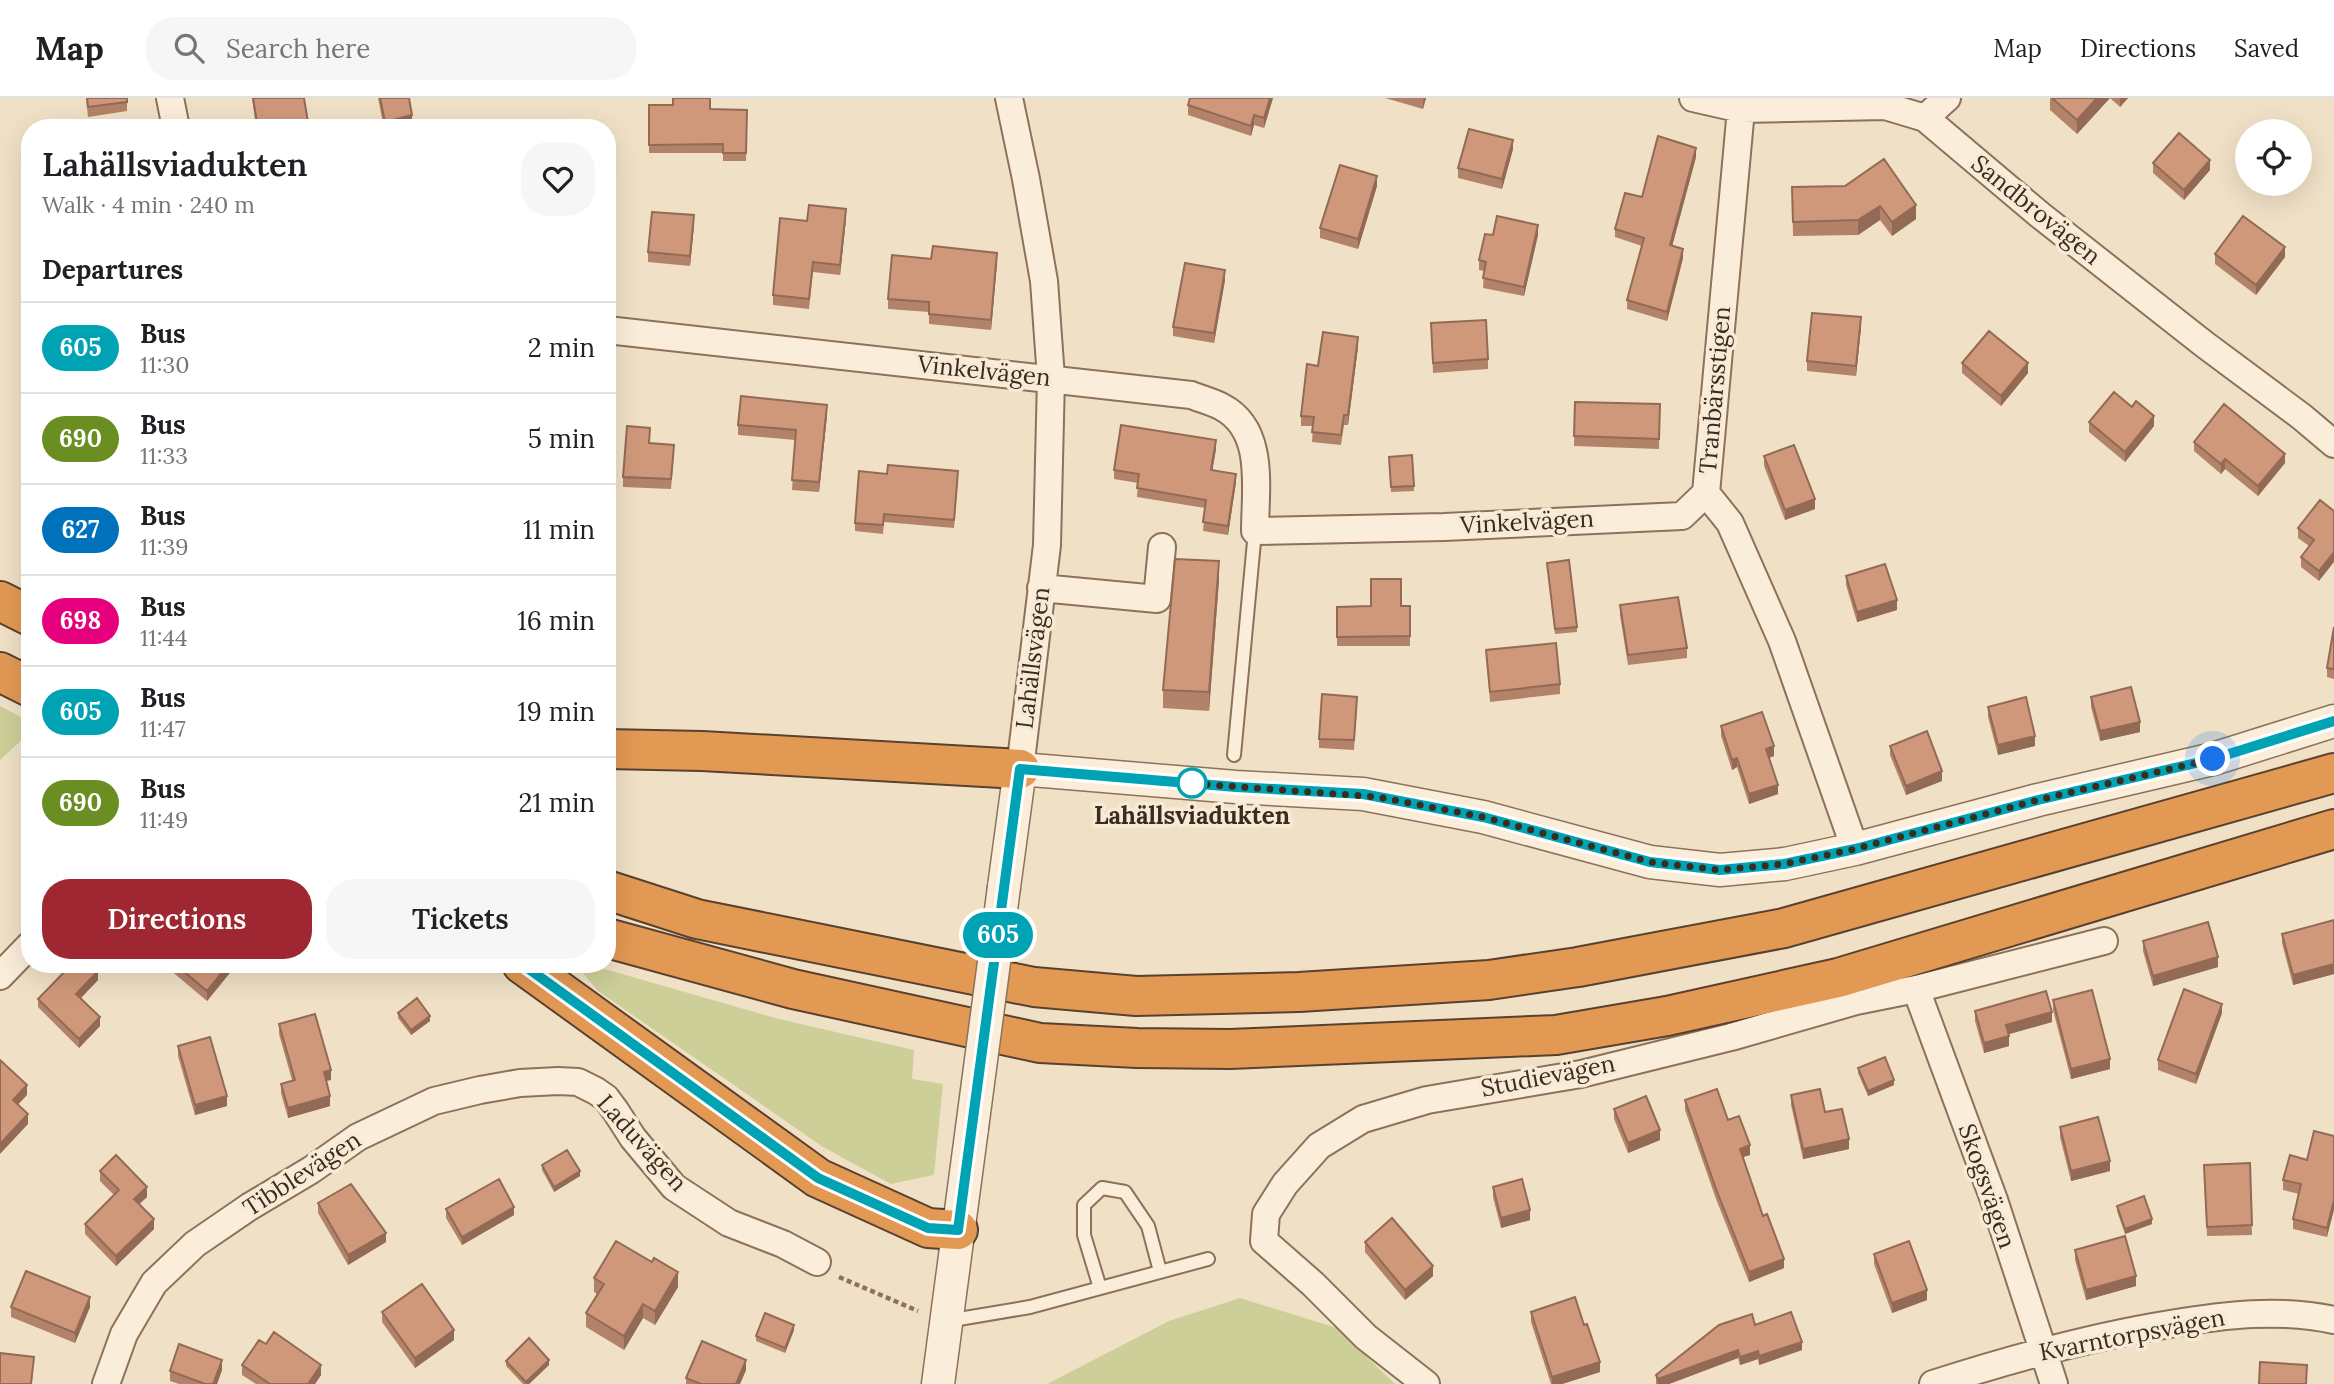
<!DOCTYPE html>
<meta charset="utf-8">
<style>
body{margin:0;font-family:Lora,serif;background:#f6f6f6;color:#202124;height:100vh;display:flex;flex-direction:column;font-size:26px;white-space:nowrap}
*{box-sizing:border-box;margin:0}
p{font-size:23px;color:#757577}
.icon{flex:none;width:38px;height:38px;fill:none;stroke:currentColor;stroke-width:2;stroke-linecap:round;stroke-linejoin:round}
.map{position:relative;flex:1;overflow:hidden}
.panel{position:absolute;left:21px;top:21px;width:595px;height:854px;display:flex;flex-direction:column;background:#fff;border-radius:28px;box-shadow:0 7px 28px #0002}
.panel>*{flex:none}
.badge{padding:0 14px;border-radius:23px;font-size:24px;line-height:46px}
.controls{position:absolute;left:2235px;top:21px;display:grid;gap:14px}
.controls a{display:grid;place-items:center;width:77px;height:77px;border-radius:50%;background:#fff;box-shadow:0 7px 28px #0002;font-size:35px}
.you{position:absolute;width:35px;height:35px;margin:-18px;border:5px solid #fff;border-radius:50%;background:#1a73e8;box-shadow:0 0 0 10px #1a73e833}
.map>.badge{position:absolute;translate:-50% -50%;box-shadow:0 0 0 4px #fff}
h2{padding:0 21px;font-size:26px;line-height:63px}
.round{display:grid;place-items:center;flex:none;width:74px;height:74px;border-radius:28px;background:#f6f6f6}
.overview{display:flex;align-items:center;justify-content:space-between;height:119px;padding:0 21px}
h1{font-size:33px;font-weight:600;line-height:52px}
.action{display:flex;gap:14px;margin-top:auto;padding:14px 21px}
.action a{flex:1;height:80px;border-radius:28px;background:#9f2731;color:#fff;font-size:28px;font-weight:600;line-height:80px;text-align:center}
.action a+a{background:#f6f6f6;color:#202124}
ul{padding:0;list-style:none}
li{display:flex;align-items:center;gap:21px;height:91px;padding:0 21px;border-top:2px solid #e0e0e0}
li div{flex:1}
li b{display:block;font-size:26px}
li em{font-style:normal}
li .badge{min-width:77px;font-weight:700;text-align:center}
header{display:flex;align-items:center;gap:42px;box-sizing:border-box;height:98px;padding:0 35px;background:#fff;border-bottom:2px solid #e0e0e0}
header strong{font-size:33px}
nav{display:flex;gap:38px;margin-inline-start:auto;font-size:24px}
.search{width:490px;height:63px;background:#f6f6f6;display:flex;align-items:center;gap:18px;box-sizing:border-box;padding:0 24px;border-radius:28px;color:#757577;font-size:26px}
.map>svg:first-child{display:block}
</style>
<header>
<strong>Map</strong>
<div class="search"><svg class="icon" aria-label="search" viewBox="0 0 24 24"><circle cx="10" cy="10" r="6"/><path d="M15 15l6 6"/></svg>Search here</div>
<nav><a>Map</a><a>Directions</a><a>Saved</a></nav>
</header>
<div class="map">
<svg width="2334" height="1286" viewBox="0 0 2334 1286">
<rect width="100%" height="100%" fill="#f0e1c6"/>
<path fill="#cdcf99" d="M0,608L30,624V634L0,662Z
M575,866H587L779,921L914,952L912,981L943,986L934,1077L891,1086L823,1049L598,893Z
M1240,1200L1337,1230L1395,1286H1047L1169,1223Z"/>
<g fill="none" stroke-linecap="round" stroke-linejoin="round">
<g stroke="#8d715a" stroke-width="16">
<path id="service" d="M1234,657L1255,433
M1100,1190L1084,1137V1107L1102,1090L1125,1094L1148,1128L1160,1173
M947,1223L1030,1209L1208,1161"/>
</g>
<g stroke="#8d715a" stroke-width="30">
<path id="minor" d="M170,0L176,30
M1009,0L1026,81L1044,183L1051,280L1047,447L1020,671
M1693,0L1741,11L1885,8L1925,20L2040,117L2204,246L2302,319L2334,346
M1741,11L1706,395L1730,425L1782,543L1855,751
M1925,20L1947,0
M607,232L1191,297C1201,301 1213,304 1222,309C1266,332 1255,392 1255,433L1444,429L1682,418L1706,395
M1041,490L1157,501L1162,449
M0,878L30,847
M1916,891L1994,1102L2054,1286
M106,1286L124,1236L154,1185L195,1146L249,1109L311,1072L358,1039L434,1003L480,992L520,985L558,983L578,984L596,993L606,1000L615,1012L633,1040L674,1089L729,1125L783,1146L817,1164
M1426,1286L1366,1239L1313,1186L1264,1143L1266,1116L1285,1086L1319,1048L1363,1021L1427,1002L1581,976L1731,939L1856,903L1916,891L2104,843
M1933,1286C2011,1261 2089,1239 2170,1226C2224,1217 2280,1210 2334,1222"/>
</g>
<g stroke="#8d715a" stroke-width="35">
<path id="tertiary" d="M1004,789L1020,671L1236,689L1363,696L1483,719L1650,764L1720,772L1785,766L1855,751L2038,702L2213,661L2334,623
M938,1286L972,1030"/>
</g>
<g stroke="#5a402e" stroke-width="42">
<path id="motorway" d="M0,503L30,518
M0,574L30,589
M607,651L702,653L1020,671
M607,792L697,821L1034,889L1136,898L1299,894L1489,882L1578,869L1784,830L2334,675
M607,840L793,891L1040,945L1137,950L1230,951L1556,937L1667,918L1838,880L2334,731
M522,866L818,1080L928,1130L958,1132"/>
</g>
<path stroke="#8d715a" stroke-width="4.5" stroke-dasharray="5 3.5" stroke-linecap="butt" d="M839,1179L918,1213"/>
<use href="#service" stroke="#faeeda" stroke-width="12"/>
<use href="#minor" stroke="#faeeda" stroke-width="26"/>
<use href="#tertiary" stroke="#faeeda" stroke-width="32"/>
<use href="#motorway" stroke="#e29954" stroke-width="38"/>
<g stroke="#8d715a" stroke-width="35" stroke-linecap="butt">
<path id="tertiary-bridge" d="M972,1030L1004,789"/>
</g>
<use href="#tertiary-bridge" stroke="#faeeda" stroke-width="32"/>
</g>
<path fill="#b38369" d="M86,0H127V13L88,19Z
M252,0H304L309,30H256Z
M378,0H409L412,27L403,30H384Z
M1273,0L1264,30L1254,27L1251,38L1188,17V7Z
M1385,0H1426L1423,11Z
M2050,0H2110L2077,36L2050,12Z
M2110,0H2128L2120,9Z
M649,7L710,11L747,12L746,63H723V55H649Z
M1513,51L1502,91L1458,80V70Z
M1696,59L1672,148L1683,160L1667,223L1627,211V202L1642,148L1615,139V131L1642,99Z
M2153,65L2210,72L2184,102L2153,75Z
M1377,88L1358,151L1320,140V130Z
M1845,88L1916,121L1892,138L1880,122L1858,137L1793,138L1792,89Z
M846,121L840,177L813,174L809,211L773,207V197L807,123Z
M694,127L690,168L648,164V154Z
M1493,137H1538L1524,198L1483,190L1484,173L1479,172V162Z
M2215,156L2285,159L2256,197L2215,166Z
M931,161L997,164L991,232L929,226V214L888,211V201Z
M1225,182L1214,245L1173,238V229Z
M1431,225L1488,261V271L1433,275Z
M1861,229L1856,278L1807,273V263Z
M1358,249L1348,327H1344L1341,347L1312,344L1313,328H1301V318L1318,268Z
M1962,265L2028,275L2001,308L1962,275Z
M1575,304L1660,306L1659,351L1574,348Z
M2132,309L2154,328L2125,364L2089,334V324Z
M827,317L819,394L792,392L795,342L738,337V327Z
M2194,344L2285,365L2258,398L2225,371L2221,376L2194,353Z
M1216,351L1212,372L1236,384L1228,437L1203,433L1205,410L1137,399L1138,385L1114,381V372Z
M674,357L671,391L623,389V379Z
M1412,357L1414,393L1391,394L1389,359Z
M1764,358L1815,411L1785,422L1764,368Z
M887,376L958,382L954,430L884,424L883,436L855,433V425Z
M2334,413L2319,483L2301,469V459L2309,448L2298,440V430Z
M1547,465L1577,529V534L1555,536Z
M1846,478L1897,512L1857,524L1846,487Z
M1219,482L1209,613L1163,610V592Z
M1620,507L1687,550V560L1628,567L1620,517Z
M1410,508V548H1337V509Z
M2334,529V581L2327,579V570Z
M1486,552L1560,586V596L1490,604Z
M2091,599L2140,634L2100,643L2091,609Z
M1357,608L1354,652L1319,650V641Z
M1988,609L2035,648L1998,657L1988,619Z
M1721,628L1774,658L1769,660L1778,696L1749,706L1737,669L1732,672L1721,638Z
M1890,648L1942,683L1906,697L1890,657Z
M2334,822V876L2293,887L2282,845V836Z
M2143,843L2218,869L2153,888L2143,853Z
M163,866H233V871L207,903Z
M98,882L81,900L100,928L79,950L38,909V901Z
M2053,902L2110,971L2071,981L2053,912Z
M1975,913L2052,924L2009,936V948L1984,955L1975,923Z
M398,915L430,923L411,937L398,920Z
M2222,915L2196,986L2158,972V962Z
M279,926L331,982L326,983L330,1008L288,1020L281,995V986L292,982L279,936Z
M178,948L227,1008L195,1017L178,958Z
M1858,970L1894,987L1868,998L1858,975Z
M1791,997L1825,1014L1849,1051L1803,1061L1791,1007Z
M1685,1002L1728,1022L1750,1057L1743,1059L1763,1118L1784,1170L1749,1184L1716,1101L1685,1012Z
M1614,1011L1660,1042L1628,1055L1614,1021Z
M2060,1029L2110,1073L2071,1083L2060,1039Z
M2334,1038L2327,1139L2293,1131V1121L2299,1096L2283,1092V1082Z
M2250,1065L2252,1137L2207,1138L2204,1076Z
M542,1067L580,1078L554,1094L542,1072Z
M100,1073L147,1099L139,1106L154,1131L116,1168L85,1136V1126L114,1097L100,1083Z
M1493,1089L1530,1122L1501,1130L1493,1099Z
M318,1105L386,1144L348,1167L318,1115Z
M2117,1108L2152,1126L2125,1136L2117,1113Z
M446,1111L514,1117L462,1147L446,1120Z
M1365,1144L1433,1178L1405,1202L1365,1154Z
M2075,1152L2136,1188L2086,1202L2075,1162Z
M1874,1156L1927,1202L1892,1215L1874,1166Z
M652,1164L678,1189L655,1227L643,1220L624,1252L586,1229V1215L597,1196L594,1194V1180Z
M11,1209H90L75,1245L11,1219Z
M382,1214L454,1242L415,1270L382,1224Z
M1531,1214L1584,1227L1600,1274L1562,1286H1551L1531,1224Z
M1755,1227L1802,1252L1759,1267L1758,1261L1740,1267L1738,1260L1669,1286H1656V1277Z
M794,1232L785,1255L756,1243V1238Z
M506,1263L549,1267L529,1286H523L506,1268Z
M242,1267L321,1277L315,1286H256L242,1277Z
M222,1272L217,1286H179L170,1283V1273Z
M746,1272L740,1286H686V1280Z"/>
<path fill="#926a55" d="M1270,0H1273L1264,30V20Z
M1424,0H1426L1423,11V3Z
M2097,0H2110L2077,36V22Z
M2120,0H2128L2120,9Z
M412,17V27L403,30H385V24Z
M1254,17V27L1251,38V28Z
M1513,42V51L1502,91V81Z
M1696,50V59L1670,156V147Z
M2210,62V72L2184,102V92Z
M1377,78V88L1358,151V141Z
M1916,107V121L1892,138V124Z
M1880,108V122L1858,137V122Z
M846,111V121L840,177V167Z
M694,117V127L690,168V158Z
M1538,127V137L1524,198V189Z
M2285,149V159L2256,197V187Z
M1683,151V160L1667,223V214Z
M997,155V164L991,232V222Z
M1225,172V182L1214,245V235Z
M1861,219V229L1856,278V268Z
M1358,239V249L1348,327V317Z
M2028,265V275L2001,308V298Z
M827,307V317L819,394V384Z
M2154,318V328L2125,364V354Z
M1216,342V351L1211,381V372Z
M2285,356V365L2258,398V388Z
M2225,361V371L2221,376V366Z
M1236,376V384L1228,437V428Z
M1815,401V411L1785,422V412Z
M2334,454V464L2319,483V473Z
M1219,463V482L1209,613V594Z
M1897,502V512L1857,524V514Z
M2140,624V634L2100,643V633Z
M2035,638V648L1998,657V647Z
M1774,648V658L1766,661V651Z
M1737,660V669L1732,672V662Z
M1942,673V683L1906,697V688Z
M1778,687V696L1749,706V696Z
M2218,859V869L2153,888V878Z
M229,866H233V871L207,903V893Z
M2334,866V876L2293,887V877Z
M98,873V882L76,905V896Z
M2222,906V915L2196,986V976Z
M2052,914V924L2006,937V927Z
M430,918V923L411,937V932Z
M100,919V928L79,950V941Z
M2009,938V948L1984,955V945Z
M2110,961V971L2071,981V971Z
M331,972V982L324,983V974Z
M1894,982V987L1868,998V993Z
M27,987V997L13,1012V1002Z
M227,998V1008L195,1017V1007Z
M330,998V1008L288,1020V1010Z
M28,1016V1026L0,1056V1046Z
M1660,1032V1042L1628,1055V1045Z
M1849,1041V1051L1803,1061V1051Z
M1750,1047V1057L1740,1060V1051Z
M2110,1063V1073L2071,1083V1073Z
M580,1073V1078L554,1094V1089Z
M147,1089V1099L134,1111V1101Z
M2334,1102V1112L2327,1139V1130Z
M514,1109V1117L462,1147V1139Z
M1530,1112V1122L1501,1130V1120Z
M154,1121V1131L116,1168V1158Z
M2152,1121V1126L2125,1136V1131Z
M386,1135V1144L348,1167V1157Z
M1784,1161V1170L1749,1184V1174Z
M1433,1168V1178L1405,1202V1192Z
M678,1174V1189L655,1227V1213Z
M2136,1178V1188L2086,1202V1192Z
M1927,1192V1202L1892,1215V1205Z
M90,1199V1209L75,1245V1235Z
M643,1206V1220L624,1252V1238Z
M794,1227V1232L785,1255V1250Z
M454,1232V1242L415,1270V1260Z
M1802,1244V1252L1759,1267V1258Z
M1738,1252V1260L1669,1286H1658V1281Z
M1758,1253V1261L1740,1267V1259Z
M222,1262V1272L217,1286H213Z
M549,1262V1267L529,1286H526V1284Z
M746,1262V1272L740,1286H736Z
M1600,1264V1274L1562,1286H1552V1279Z
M321,1267V1277L315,1286H308Z"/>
<path fill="#d0987a" stroke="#926a55" stroke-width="2" d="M87,0H127V4L88,9Z
M253,0H304L309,30H258Z
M380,0H409L412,17L385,24Z
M673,0H710V11L747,12L746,55H723V46L649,47V7H673Z
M1190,0H1270L1264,20L1254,17L1251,28L1188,7Z
M2052,0H2097L2077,22Z
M1469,31L1513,42L1502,81L1458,70Z
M2179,35L2210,62L2184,92L2153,65Z
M1658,38L1696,50L1670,147L1683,151L1667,214L1627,202L1644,140L1615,131L1625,95L1642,99Z
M1884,61L1916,107L1892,124L1880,108L1858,122L1793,124L1792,89L1845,88Z
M1340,67L1377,78L1358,141L1320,130Z
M809,107L846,111L840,167L813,164L809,201L773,197L780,120L807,123Z
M652,114L694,117L690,158L648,154Z
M1497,118L1538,127L1524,189L1483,180L1486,164L1479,162L1485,136L1493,137Z
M2243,118L2285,149L2256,187L2215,156Z
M933,148L997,155L991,222L929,216V204L888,201L892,157L931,161Z
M1185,165L1225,172L1214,235L1173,229Z
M1812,215L1861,219L1856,268L1807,263Z
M1486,222L1488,261L1433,265L1431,225Z
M1989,233L2028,265L2001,298L1962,265Z
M1323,234L1358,239L1348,317H1344L1341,337L1312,334L1314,319L1301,318L1307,266L1318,268Z
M2114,294L2132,309L2136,303L2154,318L2125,354L2089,324Z
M741,298L827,307L819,384L792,382L796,332L738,327Z
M1575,304L1660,306L1659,341L1574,338Z
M2224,306L2285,356L2258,388L2225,361L2221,366L2194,344Z
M1121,327L1216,342L1211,372L1236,376L1228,428L1203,424L1206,402L1137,390L1139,376L1114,372Z
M627,328L650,330L649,345L674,347L671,381L623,379Z
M1794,347L1815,401L1785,412L1764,358Z
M1412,357L1414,388L1391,389L1389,359Z
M888,367L958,373L954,422L884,416L883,427L855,425L859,373L887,376Z
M2320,402L2334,413V454L2319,473L2301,459L2314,442L2298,430Z
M1175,461L1219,463L1209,594L1163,592Z
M1569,462L1577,529L1555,531L1547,465Z
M1885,466L1897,502L1857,514L1846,478Z
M1371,481H1401V508H1410V538L1337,539V509L1371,508Z
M1678,499L1687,550L1628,557L1620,507Z
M2334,529V571L2327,570Z
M1556,545L1560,586L1490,594L1486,552Z
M2131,589L2140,624L2100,633L2091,599Z
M1322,596L1357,599L1354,642L1319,641Z
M2026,599L2035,638L1998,647L1988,609Z
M1762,614L1774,648L1766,651L1778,687L1749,696L1737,660L1732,662L1721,628Z
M1927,633L1942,673L1906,688L1890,648Z
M2334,822V866L2293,877L2282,836Z
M2208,824L2218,859L2153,878L2143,843Z
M72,866H91L98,873L76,896L100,919L79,941L38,901Z
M175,866H229L207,893Z
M2184,891L2222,906L2196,976L2158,962Z
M2092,892L2110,961L2071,971L2053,902Z
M2046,893L2052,914L2006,927L2009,938L1984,945L1975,913Z
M417,900L430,918L411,932L398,915Z
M315,916L331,972L324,974L330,998L288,1010L281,986L295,982L279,926Z
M210,939L227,998L195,1007L178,948Z
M1885,959L1894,982L1868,993L1858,970Z
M0,962L27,987L13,1002L28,1016L0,1046Z
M1717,991L1728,1022L1739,1018L1750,1047L1740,1051L1763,1118L1767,1116L1784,1161L1749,1174L1716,1091L1685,1002Z
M1820,991L1825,1014L1842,1011L1849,1041L1803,1051L1791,997Z
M1646,998L1660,1032L1628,1045L1614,1011Z
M2098,1019L2110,1063L2071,1073L2060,1029Z
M2314,1033L2334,1038V1102L2327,1130L2293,1121L2301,1086L2283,1082L2290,1057L2307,1062Z
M567,1052L580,1073L554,1089L542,1067Z
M116,1057L147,1089L134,1101L154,1121L116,1158L85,1126L119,1092L100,1073Z
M2250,1065L2252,1127L2207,1129L2204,1067Z
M499,1081L514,1109L462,1139L446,1111Z
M1522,1081L1530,1112L1501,1120L1493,1089Z
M351,1086L386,1135L348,1157L318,1105Z
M2144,1098L2152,1121L2125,1131L2117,1108Z
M1392,1120L1433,1168L1405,1192L1365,1144Z
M2125,1138L2136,1178L2086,1192L2075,1152Z
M616,1143L652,1164L654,1160L678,1174L655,1213L643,1206L624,1238L586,1215L604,1186L594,1180Z
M1909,1143L1927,1192L1892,1205L1874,1156Z
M26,1173L90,1199L75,1235L11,1209Z
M422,1186L454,1232L415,1260L382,1214Z
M1575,1199L1584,1227L1587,1226L1600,1264L1552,1279L1531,1214Z
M1791,1214L1802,1244L1759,1258L1758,1253L1740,1259L1738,1252L1658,1281L1656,1277L1719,1227L1752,1216L1755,1227Z
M765,1215L794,1227L785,1250L756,1238Z
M274,1234L321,1267L308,1286H270L242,1267L259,1242L266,1246Z
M529,1240L549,1262L526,1284L506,1263Z
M702,1243L746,1262L736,1286H701L686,1280Z
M179,1246L222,1262L213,1286H205L170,1273Z
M0,1255L34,1259L31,1286H0Z
M2260,1264L2307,1267L2306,1286H2259Z"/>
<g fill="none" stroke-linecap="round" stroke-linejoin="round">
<g stroke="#fff" stroke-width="16">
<path id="line" d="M522,866L818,1080L928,1130L958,1132L1020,671L1236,689L1363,696L1483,719L1650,764L1720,772L1784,766L1855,751L2038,702L2213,661L2334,623"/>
</g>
<use href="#line" stroke="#00a3b4" stroke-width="10"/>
<path stroke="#3c2b1f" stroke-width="7" stroke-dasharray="0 12.6" d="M1192,685H1187L1378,699L1483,719L1650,764L1720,772L1784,766L1855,751L2038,702L2213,661"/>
</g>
<circle fill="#fff" stroke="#00a3b4" stroke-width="3.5" cx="1192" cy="685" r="14"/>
<g text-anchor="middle" stroke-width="7" stroke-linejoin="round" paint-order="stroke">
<g font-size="24" fill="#3c2b1f" stroke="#f7ebd6">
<text transform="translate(2036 112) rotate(39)" y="8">Sandbrovägen</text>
<text transform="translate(984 273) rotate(6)" y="8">Vinkelvägen</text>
<text transform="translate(1715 292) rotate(-85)" y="8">Tranbärsstigen</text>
<text transform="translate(1527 424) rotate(-3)" y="8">Vinkelvägen</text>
<text transform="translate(1033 560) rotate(-83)" y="8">Lahällsvägen</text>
<text transform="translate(1548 978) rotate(-11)" y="8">Studievägen</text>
<text transform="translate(642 1045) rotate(48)" y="8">Laduvägen</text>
<text transform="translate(302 1076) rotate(-33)" y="8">Tibblevägen</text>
<text transform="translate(1987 1088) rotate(71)" y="8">Skogsvägen</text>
<text transform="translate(2132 1237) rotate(-11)" y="8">Kvarntorpsvägen</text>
</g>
<g font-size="24" font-weight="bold" fill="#3c2b1f" stroke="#f7ebd6">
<text x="1192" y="726">Lahällsviadukten</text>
</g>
</g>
</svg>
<div class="controls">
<a><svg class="icon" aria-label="locate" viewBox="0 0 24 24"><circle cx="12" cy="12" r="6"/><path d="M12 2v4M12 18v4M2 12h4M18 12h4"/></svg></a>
</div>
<div class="you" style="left:2213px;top:661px"></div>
<b class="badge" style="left:998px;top:837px;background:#00a3b4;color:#fff">605</b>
<section class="panel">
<div class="overview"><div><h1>Lahällsviadukten</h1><p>Walk · 4 min · 240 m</p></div><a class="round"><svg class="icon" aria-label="heart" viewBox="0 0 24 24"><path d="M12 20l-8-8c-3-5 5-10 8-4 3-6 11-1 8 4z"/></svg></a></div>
<h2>Departures</h2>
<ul>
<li><span class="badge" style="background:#00a3b4;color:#fff">605</span><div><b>Bus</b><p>11:30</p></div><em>2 min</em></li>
<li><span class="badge" style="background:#6b8e23;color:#fff">690</span><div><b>Bus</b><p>11:33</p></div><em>5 min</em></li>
<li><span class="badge" style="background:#0072bc;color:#fff">627</span><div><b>Bus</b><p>11:39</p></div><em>11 min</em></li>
<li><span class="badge" style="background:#e6007e;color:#fff">698</span><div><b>Bus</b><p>11:44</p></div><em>16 min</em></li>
<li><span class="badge" style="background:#00a3b4;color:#fff">605</span><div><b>Bus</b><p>11:47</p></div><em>19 min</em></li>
<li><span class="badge" style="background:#6b8e23;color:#fff">690</span><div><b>Bus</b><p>11:49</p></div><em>21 min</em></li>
</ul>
<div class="action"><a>Directions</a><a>Tickets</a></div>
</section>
</div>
